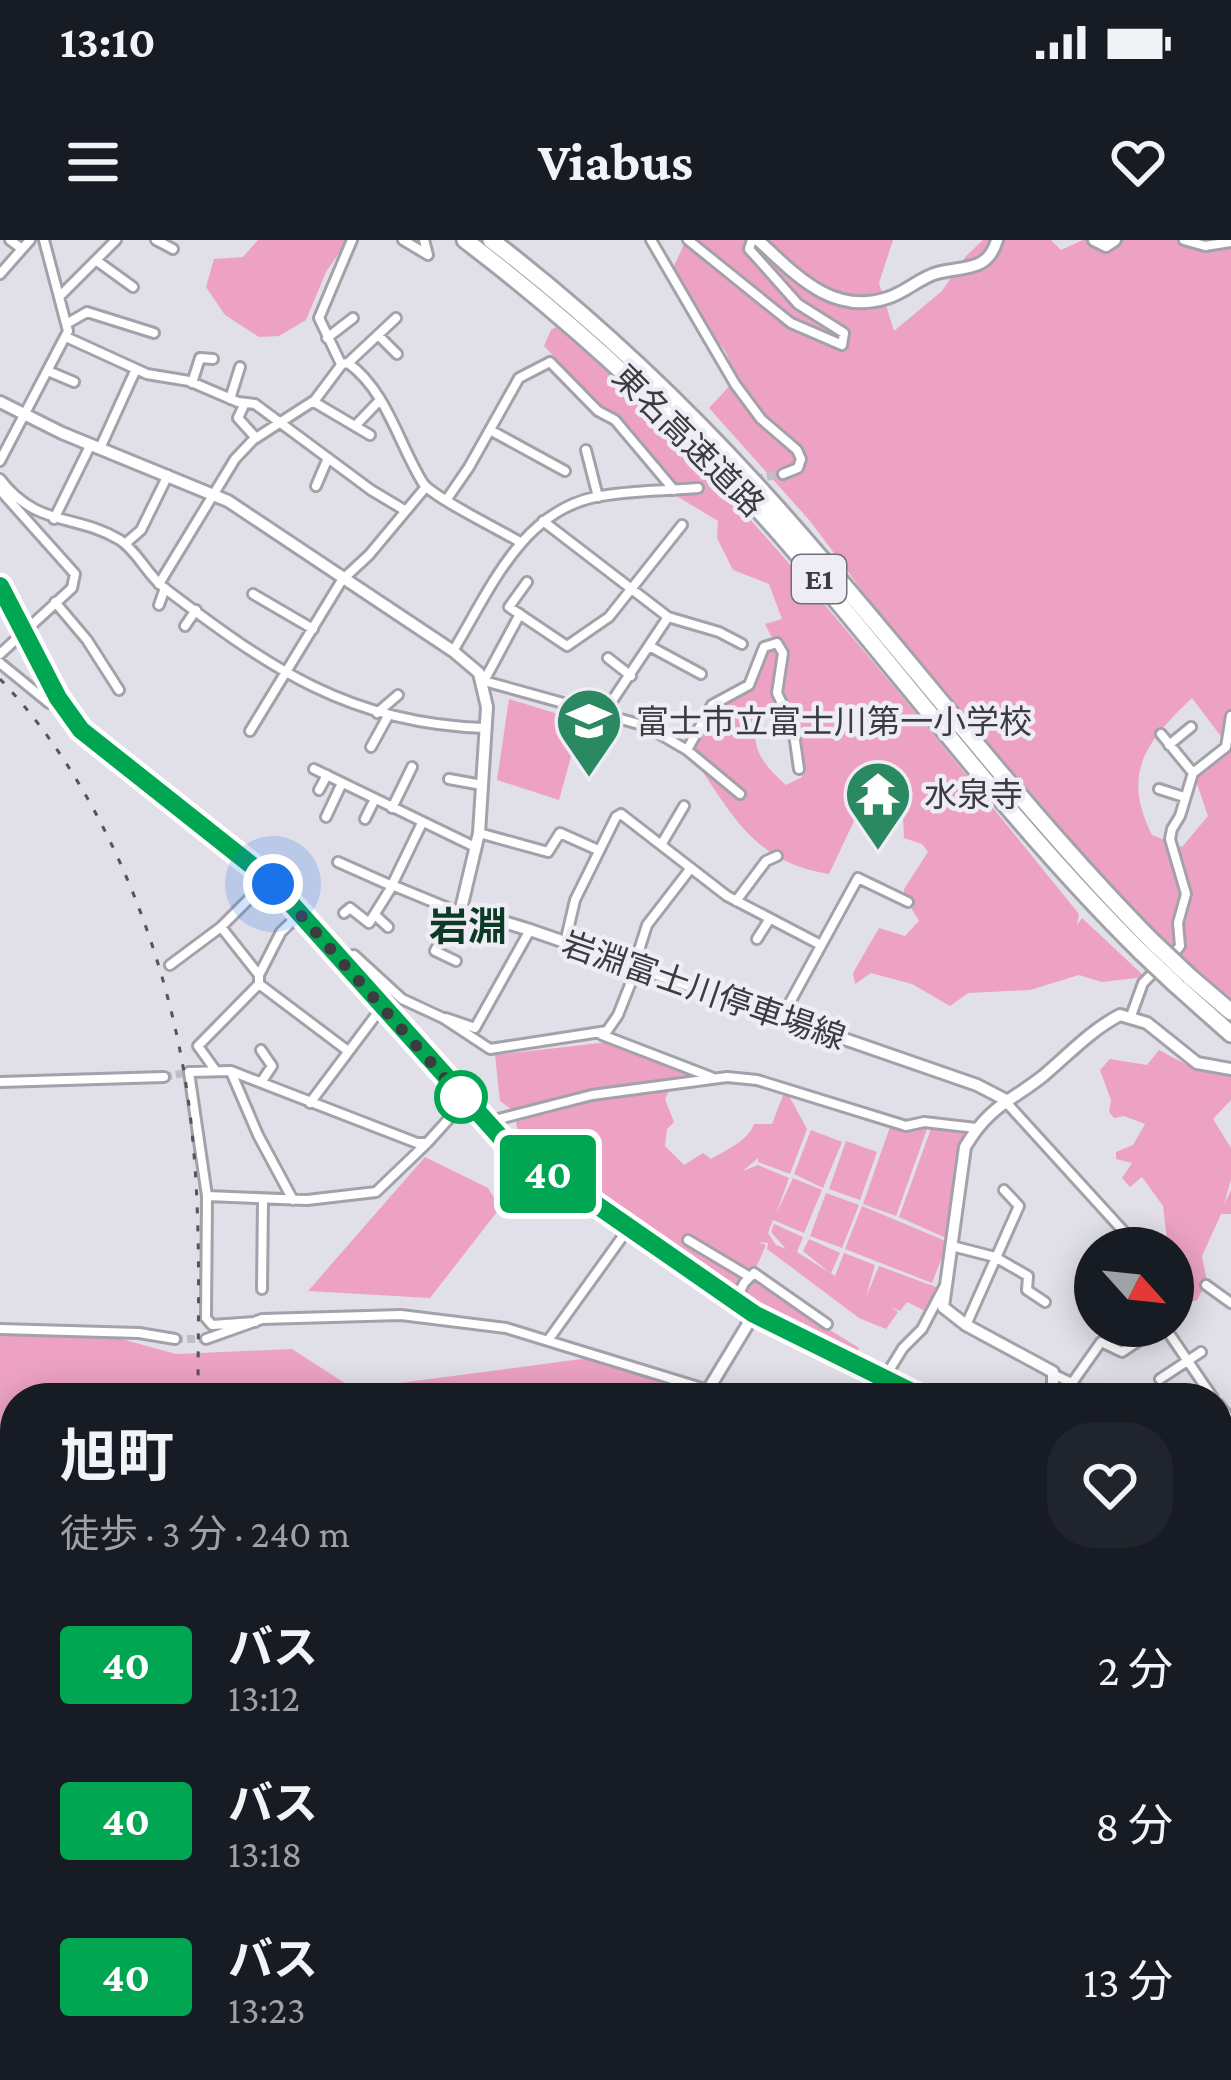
<!DOCTYPE html>
<html lang="ja">
<meta charset="utf-8">
<style>
body{margin:0;font-family:"Crimson Pro","Noto Sans JP",serif;background:#20242c;color:#f1f3f6;height:100vh;display:flex;flex-direction:column;font-size:45px;white-space:nowrap}
*{box-sizing:border-box;margin:0}
p{font-size:39px;color:#9ea1a6}
.icon{flex:none;width:66px;height:66px;fill:none;stroke:currentColor;stroke-width:2;stroke-linecap:round;stroke-linejoin:round}
.map{position:relative;flex:1;overflow:hidden}
.sheet{position:absolute;left:0px;top:1143px;width:1233px;height:699px;display:flex;flex-direction:column;background:#171b24;border-radius:48px 48px 0 0;box-shadow:0 6px 30px #0003}
.sheet>*{flex:none}
.badge{padding:0 24px;border-radius:9px;font-size:42px;line-height:78px}
.needle{width:78px;rotate:117deg}
.fabs{position:absolute;left:1074px;top:987px;display:grid;gap:24px}
.fabs a{display:grid;place-items:center;width:120px;height:120px;border-radius:50%;background:#171b24;box-shadow:0 6px 30px #0003;font-size:60px}
.you{position:absolute;width:60px;height:60px;margin:-30px;border:9px solid #fff;border-radius:50%;background:#1a73e8;box-shadow:0 0 0 18px #1a73e833}
.map>.badge{position:absolute;translate:-50% -50%;box-shadow:0 0 0 6px #fff}
.round{display:grid;place-items:center;flex:none;width:126px;height:126px;border-radius:48px;background:#20242c}
.overview{display:flex;align-items:center;justify-content:space-between;height:204px;padding:0 60px}
h1{font-size:57px;font-weight:700;line-height:90px}
ul{padding:0;list-style:none}
li{display:flex;align-items:center;gap:36px;height:156px;padding:0 60px}
li div{flex:1}
li b{display:block;font-size:45px}
li em{font-style:normal}
li .badge{min-width:132px;font-weight:700;text-align:center}
.status{display:flex;justify-content:space-between;align-items:center;height:84px;padding:0 60px;background:#171b24;direction:ltr}
.status svg{height:33px;fill:currentColor}
header{display:flex;justify-content:space-between;align-items:center;height:156px;padding:0 60px;background:#171b24;font-size:54px;font-weight:700}
.map>svg:first-child{display:block}
</style>
<div class="status"><b>13:10</b><svg viewBox="0 0 49 12"><path d="M0 12V9h3v3zM5 12V6h3v6zM10 12V3h3v9zM15 12V0h3v12zM26 1h20v11H26zM47 4h2v5h-2z"/></svg></div>
<header><svg class="icon" aria-label="menu" viewBox="0 0 24 24"><path d="M4 6h16M4 12h16M4 18h16"/></svg>Viabus<svg class="icon" aria-label="heart" viewBox="0 0 24 24"><path d="M12 20l-8-8c-3-5 5-10 8-4 3-6 11-1 8 4z"/></svg></header>
<div class="map">
<svg width="1231" height="1840" viewBox="0 0 1231 1840">
<rect width="100%" height="100%" fill="#e1dfe8"/>
<path fill="#eda2c3" fill-rule="evenodd" d="M258,0H348L326,32L306,80L279,96L259,97L225,75L206,47L214,19L243,17Z
M686,0H893L879,43L894,91L942,51L966,16L983,0H1051L1061,10L1083,0H1231V759L1171,707L1100,633L902,404L810,281L709,168L736,139L726,112L675,45L673,28ZM1192,458L1229,507L1195,538L1208,576L1182,607L1152,595C1121,533 1146,502 1192,458Z
M559,85C615,125 661,183 708,233C838,374 958,525 1079,674L1077,685L1082,678L1145,737L1102,742L1079,735L1030,750L968,753L950,766L912,744L871,733L855,744L853,733L879,688L905,696L919,681L904,656V649L928,612L922,604L904,598L902,554L873,556L854,581L829,634C753,622 731,573 691,514L715,471L742,447L769,400L781,407L776,459C741,493 755,518 786,545L802,537C806,494 789,494 784,461C780,440 790,422 782,401L771,396L765,384L782,379L769,344L733,330L717,298L718,281L675,255L649,214L544,106L551,90Z
M509,459L581,481L559,560L497,540Z
M609,802L697,831L671,847L665,859L674,882L667,889L665,906L684,925L703,913L711,919C726,910 748,901 754,884H772L784,853L788,854L807,889L790,934L758,922V918L743,931L758,925L789,938L776,974L793,938L822,950L804,993L773,980L768,993L776,1005L786,1009L771,992L774,984L803,997L797,1012L830,1033L803,1011L809,999L840,1013L831,1033L835,1036L844,1013L875,1025L866,1057L879,1026L936,1047L925,1071L907,1062L900,1071L890,1067L898,1072L886,1089L859,1078L767,1009L768,1003L758,1002L766,1005L755,1030H742L745,1034L761,1035L830,1090L859,1108L855,1119L740,1057L747,1045L741,1042L737,1051L603,967L519,907L515,872L500,861L495,815Z
M1159,810L1200,832L1231,834V860L1213,879L1231,908V939L1224,965L1231,950V974H1221L1202,1016L1207,1042L1197,1060L1191,1062L1173,1039V1008H1168L1163,966L1142,937L1130,947L1122,938L1132,923L1116,919V912L1133,905L1145,884L1124,876L1114,878L1109,872L1111,860L1100,830L1110,819L1147,825Z
M933,883L971,890L959,909L946,998L899,977Z
M890,887L927,889L896,976L863,964Z
M811,890L842,902L823,948L794,934Z
M846,901L877,912L860,960L829,949Z
M425,917L488,948L500,968L430,1058L308,1051Z
M826,953L859,965L842,1008L810,996Z
M862,966L948,1002L932,1043L845,1009Z
M0,1087L96,1092L176,1114L292,1109L354,1149L589,1118L716,1158H15V1289L0,1284Z
M1218,1817L1231,1818V1840H981L991,1827H1218Z"/>
<path fill="#61b8f8" stroke="#5692c0" stroke-width="3" d="M0,1284L15,1289V1645L0,1658Z
M1218,1387L1231,1393V1820L1218,1818Z"/>
<g fill="none" stroke-linecap="round" stroke-linejoin="round">
<path stroke="#c0bec6" stroke-width="8" stroke-dasharray="8 4" stroke-linecap="butt" d="M755,239L783,234
M698,248L734,242
M164,837L189,832
M175,1099H206"/>
<g stroke="#a3a1aa" stroke-width="14">
<path id="street" d="M10,0L22,9
M156,0L173,9
M403,0L428,15L424,0
M651,0L735,144L761,179L797,210L801,219L798,228L783,234
M688,0L791,83L842,105L844,93L798,64L749,9L752,0
M1184,0L1205,6L1231,2
M97,21L133,47
M0,34L30,0
M60,56L116,0
M68,83L87,72L154,93
M379,96L397,114
M66,97L147,134L189,141L238,162L255,164L371,250L406,271
M327,98L353,78
M348,123L396,78
M341,124L319,78L352,0
M48,131L74,142
M192,143L200,118L213,119
M230,159L240,127
M314,162L370,195
M245,163L238,178L256,198
M355,186L379,161
M490,190L565,231
M101,206L136,129
M586,210L598,257
M0,221L68,91L44,0
M0,239C37,288 75,273 120,300C137,311 147,334 163,347C268,427 349,484 485,488
M316,246L328,218
M0,250L75,334L72,348L0,414
M447,259L469,227L519,138L550,122L598,171L615,180L674,250
M54,279L91,204
M543,281L668,377L719,392L742,404
M126,303L141,290L168,235
M527,342L509,367L567,406L609,377L682,285
M159,344L235,219L253,200L315,160L342,124L348,123C387,151 399,205 423,243C432,257 502,291 520,302
M253,354L313,389
M55,362L87,400L119,450
M159,365L165,348
M520,374L484,441L646,486L687,510L712,465L749,445L764,407L777,403L783,413L777,453L793,487L799,529
M185,386L196,370
M651,407L701,434
M453,411C489,352 520,273 595,257C628,250 665,251 698,248
M608,418L631,436
M0,423L49,463L58,458
M377,473L398,455
M602,476L668,377
M250,491L342,340L369,315L425,248
M1161,494L1193,533
M1169,505L1191,487
M371,507L388,476
M687,510L740,554
M314,529L473,606
M449,539L482,545
M1159,549L1184,557
M319,550L327,535
M392,568L412,527
M326,577L342,543
M365,579L375,559
M422,583L392,645L460,673
M479,593L548,612L560,593L598,610
M661,605L684,566
M338,622L392,646
M736,661L766,621L777,616
M344,673L350,668L369,683L391,648
M375,675L388,687
M757,699L769,680
M565,703L575,660L616,577L621,574L727,656L819,704
M1172,716L1180,706L1178,683L1186,654L1170,599L1172,589L1180,576L1193,533L1226,507L1231,476
M341,719L354,715L402,759L443,778L490,809L607,791L618,775L637,727
M456,721L435,711L451,681L460,677
M170,725L221,687L269,639
M634,726L647,685L691,628
M259,735L281,692L300,674
M259,744L348,811
M1131,776L1143,743L1156,730
M782,777L858,638L908,662
M446,778L475,788L530,690
M602,795L711,837
M261,810L272,826L262,841
M216,831L198,806L259,744V735L221,687
M231,832L258,895L293,960
M0,842L164,837
M1005,861L1127,995L1119,1008
M310,863L382,767
M487,882L592,855L727,837L757,840L906,886L924,882L976,888
M207,956L307,960L376,952L426,904
M688,1000L750,1037
M952,1006L995,1017L1028,1036L1027,1050L1045,1062
M1206,1045L1231,1063
M262,1049L263,960
M735,1062L744,1043L754,1033L827,1084
M255,1082L212,1085L206,1078L207,956L189,832L231,831L417,903H427L465,861
M966,1085L1019,966L1004,950
M1164,1086L1213,1158
M0,1089L139,1093L175,1099
M206,1099L262,1079L401,1075L506,1088L708,1150
M549,1099L628,989
M1055,1135L1072,1143L1087,1158
M885,1137L903,1108L922,1089L944,1047
M1160,1139L1201,1112
M1072,1143L1101,1102L1122,1112L1161,1086
M1218,1164L1231,1180
M1218,1246L1231,1252
M1218,1270L1229,1282L1218,1307
M572,1827L573,1840
M880,1827L883,1840
M440,1840H472"/>
</g>
<g stroke="#a3a1aa" stroke-width="16">
<path id="secondary" d="M758,0C795,34 832,76 887,58C905,53 919,38 937,33C964,26 988,32 997,0
M1094,0L1106,6L1115,0
M0,162L62,193L228,261L453,411L479,433L487,467L479,593L460,673L463,681L507,683L530,690L977,845L1004,859
M0,346L58,458L81,490L269,639L503,900L754,1074L924,1158
M708,1150L754,1074
M1053,1158V1132L966,1085L943,1067L965,907C989,866 1010,862 1043,836C1068,815 1091,790 1120,775L1147,783L1197,823L1231,829
M958,1840L962,1827"/>
</g>
<g stroke="#a3a1aa" stroke-width="18">
<path id="primary" d="M1218,1326L1231,1333"/>
</g>
<g stroke="#a3a1aa" stroke-width="21">
<path id="highway" d="M465,0C586,92 696,196 795,311C910,445 1015,587 1140,711
M491,0C587,74 676,157 758,247C893,395 1011,558 1152,701
M1189,736L1231,772
M1176,745L1231,794"/>
</g>
<use href="#street" stroke="#fff" stroke-width="8"/>
<use href="#secondary" stroke="#fff" stroke-width="10"/>
<use href="#primary" stroke="#fff" stroke-width="12"/>
<use href="#highway" stroke="#fff" stroke-width="15"/>
<path stroke="#555459" stroke-width="3" stroke-dasharray="6 12" stroke-linecap="butt" d="M0,439C112,556 180,742 193,903C201,988 198,1073 198,1158
M191,1840V1827"/>
<g stroke="#a3a1aa" stroke-width="21" stroke-linecap="butt">
<path id="highway-bridge" d="M1152,701L1189,736
M1140,711L1176,745"/>
</g>
<use href="#highway-bridge" stroke="#fff" stroke-width="15"/>
</g>
<g fill="none" stroke-linecap="round" stroke-linejoin="round">
<g stroke="#fff" stroke-width="27">
<path id="line" d="M0,346L58,458L81,490L269,639L503,900L754,1074L924,1158"/>
</g>
<use href="#line" stroke="#00a651" stroke-width="18"/>
<path stroke="#3c3b3f" stroke-width="12" stroke-dasharray="0 21.6" d="M273,644L465,861L461,857"/>
</g>
<defs>
<g id="school-pin" transform="scale(3.45)"><path d="M0 17L-7.5 6A9.5 9.5 0 1 1 7.5 6Z" fill="#2b8961" stroke="#eeecf5"/><path d="M0-5L7-2L0 1L-7-2ZM-4 1L0 2.5L4 1V4Q0 6-4 4Z" fill="#fff"/></g>
<g id="temple-pin" transform="scale(3.45)"><path d="M0 17L-7.5 6A9.5 9.5 0 1 1 7.5 6Z" fill="#2b8961" stroke="#eeecf5"/><path d="M0-6L5-2H3V0L6.5 2.5H4V6H1.5V3h-3V6H-4V2.5H-6.5L-3 0V-2H-5Z" fill="#fff"/></g>
</defs>
<g fill-rule="evenodd">
<use href="#school-pin" x="589" y="481"/>
<use href="#temple-pin" x="878" y="554"/>
</g>
<circle fill="#fff" stroke="#00a651" stroke-width="6" cx="461" cy="857" r="24"/>
<g text-anchor="middle" stroke-width="9" stroke-linejoin="round" paint-order="stroke">
<rect fill="#eeecf5" stroke="#717076" stroke-width="3" x="792" y="315" width="54" height="48" rx="9"/>
<g font-size="30" font-weight="bold" fill="#3c3b3f">
<text x="819" y="349">E1</text>
</g>
<g font-size="33" fill="#3c3b3f" stroke="#eeecf5">
<text transform="translate(689 200) rotate(45)" y="12">東名高速道路</text>
<text transform="translate(704 750) rotate(19)" y="12">岩淵富士川停車場線</text>
</g>
<g font-size="33" fill="#3c3b3f" stroke="#eeecf5" text-anchor="start">
<text x="636" y="493">富士市立富士川第一小学校</text>
<text x="924" y="566">水泉寺</text>
</g>
<g font-size="39" font-weight="bold" fill="#0d3a27" stroke="#eeecf5">
<text x="468" y="700">岩淵</text>
</g>
</g>
</svg>
<div class="fabs">
<a><svg class="needle" viewBox="-14 -14 28 28"><path d="M0-13l5 13h-10z" fill="#e53935"/><path d="M0 13l5-13h-10z" fill="#9ea1a6"/></svg></a>
</div>
<div class="you" style="left:273px;top:644px"></div>
<b class="badge" style="left:548px;top:934px;background:#00a651;color:#fff">40</b>
<section class="sheet">
<div class="overview"><div><h1>旭町</h1><p>徒歩 · 3 分 · 240 m</p></div><a class="round"><svg class="icon" aria-label="heart" viewBox="0 0 24 24"><path d="M12 20l-8-8c-3-5 5-10 8-4 3-6 11-1 8 4z"/></svg></a></div>
<ul>
<li><span class="badge" style="background:#00a651;color:#fff">40</span><div><b>バス</b><p>13:12</p></div><em>2 分</em></li>
<li><span class="badge" style="background:#00a651;color:#fff">40</span><div><b>バス</b><p>13:18</p></div><em>8 分</em></li>
<li><span class="badge" style="background:#00a651;color:#fff">40</span><div><b>バス</b><p>13:23</p></div><em>13 分</em></li>
</ul>
</section>
</div>
